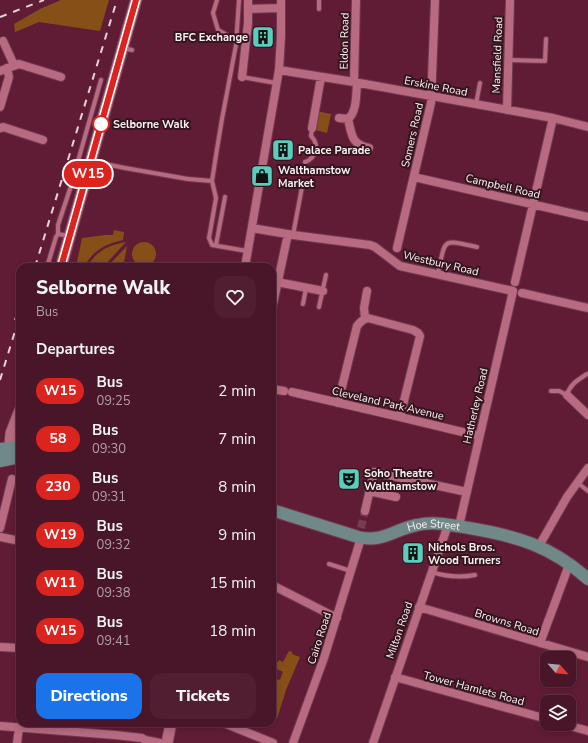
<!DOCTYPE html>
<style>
body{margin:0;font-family:"Nunito Sans",sans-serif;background:#501e30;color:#f1f3f6;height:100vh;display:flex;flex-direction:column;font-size:15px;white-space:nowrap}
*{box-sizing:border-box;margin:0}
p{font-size:13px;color:#b19fa8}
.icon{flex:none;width:22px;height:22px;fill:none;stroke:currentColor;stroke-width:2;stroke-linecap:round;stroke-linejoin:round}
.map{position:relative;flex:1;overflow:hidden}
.details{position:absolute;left:16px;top:263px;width:260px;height:464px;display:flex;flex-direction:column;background:#491528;border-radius:12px;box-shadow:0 2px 6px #0003,0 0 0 1px #613445}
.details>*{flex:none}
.badge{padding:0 8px;border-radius:13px;font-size:14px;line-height:26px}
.needle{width:26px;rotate:117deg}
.controls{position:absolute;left:540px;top:651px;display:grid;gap:8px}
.controls a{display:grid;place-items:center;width:36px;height:36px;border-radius:8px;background:#491528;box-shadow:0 2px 6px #0003,0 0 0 1px #613445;font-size:20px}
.map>.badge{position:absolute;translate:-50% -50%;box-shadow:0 0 0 2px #fff}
h2{padding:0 20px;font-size:15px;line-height:36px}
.round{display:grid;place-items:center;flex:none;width:42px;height:42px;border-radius:12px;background:#501e30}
.summary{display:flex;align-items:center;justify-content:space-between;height:68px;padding:0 20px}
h1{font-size:19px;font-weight:800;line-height:30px}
.primary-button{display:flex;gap:8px;margin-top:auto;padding:8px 20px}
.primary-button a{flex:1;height:46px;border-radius:12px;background:#1a73e8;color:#fff;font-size:16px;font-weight:800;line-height:46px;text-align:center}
.primary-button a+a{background:#501e30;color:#f1f3f6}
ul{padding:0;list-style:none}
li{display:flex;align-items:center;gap:12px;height:48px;padding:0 20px}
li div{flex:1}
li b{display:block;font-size:15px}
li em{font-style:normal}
li .badge{min-width:44px;font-weight:700;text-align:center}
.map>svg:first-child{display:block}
</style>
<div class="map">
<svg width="588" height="743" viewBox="0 0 588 743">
<rect width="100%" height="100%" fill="#611c35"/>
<path fill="#855018" d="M61,0H109L100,31L39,22L15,32L14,24L40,9Z
M316,111L331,114L327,133L312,129Z
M114,230L124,232L123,240C106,244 93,250 84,267H76L82,238L106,235H113Z
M132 254a12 12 0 1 1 24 0a12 12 0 1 1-24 0Z
M126,242L103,267H87C96,251 109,245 126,242Z
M127,246L123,267H107Z
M289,651L292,652V654L300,657L286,690L277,719L272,715V688H274L278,679L280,680L283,672L272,667V659L278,662L279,660L283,662Z"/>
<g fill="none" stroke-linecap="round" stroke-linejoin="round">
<path stroke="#783c52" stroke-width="8" stroke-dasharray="8 4" stroke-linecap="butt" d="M361,528L365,511"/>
<g stroke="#6f3a50" stroke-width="6">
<path id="lane" d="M217,0L213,13L218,30L236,40
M319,0V9
M123,48L132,50
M508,60L545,61L546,39
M242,77L276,83
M476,104L480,83
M222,119L236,45L239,0
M91,161L125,168
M305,162C316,158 320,145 311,136L312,128
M76,168L101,80
M188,179L212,181L217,149
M212,181L216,198L209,238L212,245L247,251
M58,234V225L70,189
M293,235L302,187
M216,245L225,197
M47,267L56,237L58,234L69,236
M438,273C446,238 441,239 477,247
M303,304L306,288
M319,307L326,275
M551,391H559L567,395C570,384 578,380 587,374
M578,483L588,491
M329,564L351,571
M432,572C447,577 459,578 475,575"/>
</g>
<g stroke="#6f3a50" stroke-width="10">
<path id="street" d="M248,9L281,8
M3,41L14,65
M279,70L354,82L553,118L588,127
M0,71L19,64L61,77
M242,77L248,23V0
M354,82L356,0
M0,107L9,77L7,68
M507,110L510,0
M339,118L348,119C357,112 356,94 357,83
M348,119C352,135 351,144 369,148
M1,128L3,127L43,140
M312,128L321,77
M414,177L588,217
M252,228L293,235L370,245L375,247L400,266L513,291L459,526
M397,248L431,103L435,0
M245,267L279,70L281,37V0
M277,282L323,291
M515,282L553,118
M522,293L588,308
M272,309L288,234
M365,318L364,308L367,291
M272,389L284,391
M292,392L400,417L479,436
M567,395L588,415
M338,403L357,326C360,322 363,319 368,318L413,330L418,333L420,336L400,417
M369,491L396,497
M365,511L374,472L467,492
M0,528L12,479
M0,537L20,541
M539,546L567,497L588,468
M272,585L337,618
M419,607L588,657
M540,643L569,565
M0,647L20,648
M395,677L547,719
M224,723L273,743
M563,724L588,731
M0,726L115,735L142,738L145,740L160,743
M17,743L19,728
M293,743L324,658L361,538
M373,743L448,525"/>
</g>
<g stroke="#6f3a50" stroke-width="13">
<path id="secondary" d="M61,267L136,0
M17,455L20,433
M9,456L11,433L20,410
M167,743L171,723"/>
</g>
<g stroke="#6f3a50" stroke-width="14">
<g id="primary">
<path d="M0,449L20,447"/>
<path d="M0,461L20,457"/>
<path id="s1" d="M272,510L358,537C383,543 395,529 417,525C434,521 452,525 469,528C517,536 551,546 588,579"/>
</g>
</g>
<use href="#lane" stroke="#b76a80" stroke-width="4"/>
<use href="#street" stroke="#b76a80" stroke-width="8"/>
<use href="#secondary" stroke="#b76a80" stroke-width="11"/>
<use href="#primary" stroke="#708888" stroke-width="12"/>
<path stroke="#e5d4d9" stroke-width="2" stroke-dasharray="7 7" stroke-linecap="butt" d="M0,17L44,0
M35,267L117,0
M15,320L20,306
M0,380L20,315"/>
<g stroke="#6f3a50" stroke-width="6" stroke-linecap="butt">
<path id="lane-bridge" d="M217,149L222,119
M125,168L188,179"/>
</g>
<use href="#lane-bridge" stroke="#b76a80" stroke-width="4"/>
</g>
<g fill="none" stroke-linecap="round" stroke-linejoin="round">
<g stroke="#fff" stroke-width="9">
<path id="line" d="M61,267L136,0"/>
</g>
<use href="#line" stroke="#dc241f" stroke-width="6"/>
</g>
<defs>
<g id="building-square" transform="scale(1.15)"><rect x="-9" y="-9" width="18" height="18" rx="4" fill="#5acebc" stroke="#34151e"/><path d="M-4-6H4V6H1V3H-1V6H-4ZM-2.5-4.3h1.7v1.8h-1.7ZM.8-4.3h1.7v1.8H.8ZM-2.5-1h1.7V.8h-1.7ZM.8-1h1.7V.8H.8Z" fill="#111"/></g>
<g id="shop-square" transform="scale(1.15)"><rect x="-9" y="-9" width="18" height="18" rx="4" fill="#5acebc" stroke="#34151e"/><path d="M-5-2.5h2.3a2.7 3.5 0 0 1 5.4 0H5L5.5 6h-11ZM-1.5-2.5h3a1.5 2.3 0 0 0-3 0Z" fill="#111"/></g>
<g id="theatre-square" transform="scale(1.15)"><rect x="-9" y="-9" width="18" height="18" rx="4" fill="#5acebc" stroke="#34151e"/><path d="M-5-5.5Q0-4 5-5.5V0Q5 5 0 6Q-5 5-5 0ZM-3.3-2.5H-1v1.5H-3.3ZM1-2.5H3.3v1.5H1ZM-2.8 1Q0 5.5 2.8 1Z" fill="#111"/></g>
</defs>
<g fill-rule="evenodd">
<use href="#building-square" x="263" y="37"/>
<use href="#building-square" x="283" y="150"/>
<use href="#shop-square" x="262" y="176"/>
<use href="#theatre-square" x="349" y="479"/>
<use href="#building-square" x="413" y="553"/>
</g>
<circle fill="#fff" stroke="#dc241f" stroke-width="2" cx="101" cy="124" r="8"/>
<g text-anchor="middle" stroke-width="4" stroke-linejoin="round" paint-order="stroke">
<g font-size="11" font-weight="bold" fill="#faf1f3" stroke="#34151e" text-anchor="start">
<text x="248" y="41" text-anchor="end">BFC Exchange</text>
<text x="298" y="154">Palace Parade</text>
<text x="278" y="174">Walthamstow<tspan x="278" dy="13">Market</tspan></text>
<text x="364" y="477">Soho Theatre<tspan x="364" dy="13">Walthamstow</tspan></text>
<text x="428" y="551">Nichols Bros.<tspan x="428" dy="13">Wood Turners</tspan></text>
</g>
<g font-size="11" fill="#faf1f3" stroke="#34151e">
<text transform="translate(344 41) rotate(-89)" y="4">Eldon Road</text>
<text transform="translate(497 55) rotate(-88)" y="4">Mansfield Road</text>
<text transform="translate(436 86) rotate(11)" y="4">Erskine Road</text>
<text transform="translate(412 135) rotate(-77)" y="4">Somers Road</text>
<text transform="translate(503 186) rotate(13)" y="4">Campbell Road</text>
<text transform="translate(441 263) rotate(13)" y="4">Westbury Road</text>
<text transform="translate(388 403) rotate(13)" y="4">Cleveland Park Avenue</text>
<text transform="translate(475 406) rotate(-77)" y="4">Hatherley Road</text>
<text dy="4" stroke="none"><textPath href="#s1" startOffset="168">Hoe Street</textPath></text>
<text transform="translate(507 622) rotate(17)" y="4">Browns Road</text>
<text transform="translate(399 630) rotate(-71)" y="4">Milton Road</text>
<text transform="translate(319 638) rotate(-72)" y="4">Cairo Road</text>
<text transform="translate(474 688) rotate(15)" y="4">Tower Hamlets Road</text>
</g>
<g font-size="11" font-weight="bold" fill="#faf1f3" stroke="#34151e" text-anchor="start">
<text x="113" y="128">Selborne Walk</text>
</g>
</g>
</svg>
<div class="controls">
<a><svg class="needle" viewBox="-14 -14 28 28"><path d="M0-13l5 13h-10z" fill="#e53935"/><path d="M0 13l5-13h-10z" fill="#b19fa8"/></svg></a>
<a><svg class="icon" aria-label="layers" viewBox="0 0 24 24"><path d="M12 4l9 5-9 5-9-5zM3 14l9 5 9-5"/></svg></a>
</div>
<b class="badge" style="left:88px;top:174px;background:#dc241f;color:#fff">W15</b>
<section class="details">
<div class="summary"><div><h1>Selborne Walk</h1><p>Bus</p></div><a class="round"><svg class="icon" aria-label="heart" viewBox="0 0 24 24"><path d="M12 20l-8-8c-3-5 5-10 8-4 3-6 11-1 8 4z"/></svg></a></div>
<h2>Departures</h2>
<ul>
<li><span class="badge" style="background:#dc241f;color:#fff">W15</span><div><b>Bus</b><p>09:25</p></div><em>2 min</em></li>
<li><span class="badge" style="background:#dc241f;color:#fff">58</span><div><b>Bus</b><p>09:30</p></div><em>7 min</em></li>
<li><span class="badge" style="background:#dc241f;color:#fff">230</span><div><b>Bus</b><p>09:31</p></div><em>8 min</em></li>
<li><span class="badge" style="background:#dc241f;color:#fff">W19</span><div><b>Bus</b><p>09:32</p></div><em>9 min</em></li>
<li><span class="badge" style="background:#dc241f;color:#fff">W11</span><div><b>Bus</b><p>09:38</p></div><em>15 min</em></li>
<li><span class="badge" style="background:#dc241f;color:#fff">W15</span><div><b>Bus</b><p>09:41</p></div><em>18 min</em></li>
</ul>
<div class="primary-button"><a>Directions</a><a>Tickets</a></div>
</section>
</div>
